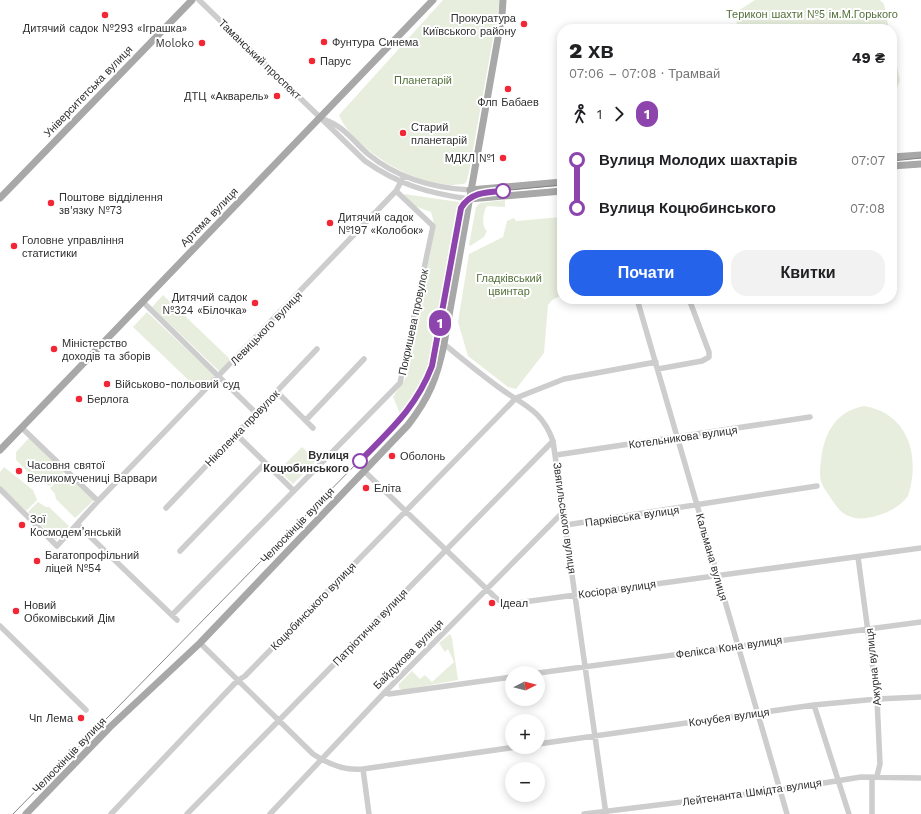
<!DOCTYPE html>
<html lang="uk">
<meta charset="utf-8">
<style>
body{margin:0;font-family:"Work Sans",sans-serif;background:#f2f2f2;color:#202124;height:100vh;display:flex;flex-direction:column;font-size:15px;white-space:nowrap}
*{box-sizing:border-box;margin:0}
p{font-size:13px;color:#757577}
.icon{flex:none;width:22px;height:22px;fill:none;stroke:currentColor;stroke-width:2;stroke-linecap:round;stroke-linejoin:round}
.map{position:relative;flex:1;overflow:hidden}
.sheet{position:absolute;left:557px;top:24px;width:340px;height:280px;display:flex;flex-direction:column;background:#fff;border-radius:16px;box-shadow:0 2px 10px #0003}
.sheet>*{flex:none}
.badge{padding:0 8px;border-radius:13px;font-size:14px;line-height:26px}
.needle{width:26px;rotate:84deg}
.tools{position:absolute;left:505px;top:666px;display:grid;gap:8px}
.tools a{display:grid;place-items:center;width:40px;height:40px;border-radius:50%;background:#fff;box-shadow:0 2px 10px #0003;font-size:20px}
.map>.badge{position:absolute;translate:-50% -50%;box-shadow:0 0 0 2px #fff}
.legs{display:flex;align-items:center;gap:6px;height:44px;padding:0 12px;font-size:13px}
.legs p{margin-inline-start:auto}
.overview{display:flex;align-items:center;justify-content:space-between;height:68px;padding:0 12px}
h1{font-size:22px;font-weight:800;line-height:30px}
.action{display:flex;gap:8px;margin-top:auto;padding:8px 12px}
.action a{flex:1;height:46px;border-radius:16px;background:#2563eb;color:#fff;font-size:16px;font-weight:800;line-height:46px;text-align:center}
.action a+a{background:#f2f2f2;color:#202124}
ul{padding:0 12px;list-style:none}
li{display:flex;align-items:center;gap:14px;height:48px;font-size:15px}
li i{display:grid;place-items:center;width:6px;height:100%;margin:0 5px;background:currentColor}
li i::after{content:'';width:10px;height:10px;margin:-5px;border:3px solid;border-radius:50%;background:#fff}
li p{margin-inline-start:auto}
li:first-child i{background:linear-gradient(#0000 50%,currentColor 0)}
li:last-child i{background:linear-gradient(currentColor 50%,#0000 0)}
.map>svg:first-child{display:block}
</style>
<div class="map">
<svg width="921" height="814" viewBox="0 0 921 814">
<rect width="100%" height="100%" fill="#fff"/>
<path fill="#e7eedd" d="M443,0H500L469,172L466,183C427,195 353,150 339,115Z
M755,0H880L884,4L889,29H736L738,11Z
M892,43L900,80L892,103Z
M404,194L459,202L444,291L427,375L401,416L393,397L406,377L435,227L431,212L412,205Z
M505,200V207L487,206C483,212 481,226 487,231L484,237L470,246L469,245L476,207L480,203Z
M562,217V295L552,300L548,305L544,353L516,389L508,387L468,356L458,322L469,254L503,237L507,221L514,218L516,221Z
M163,295L231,360L220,372L152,307Z
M147,312L215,376L201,392L133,327Z
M864,406C908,413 921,456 908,496C901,506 888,513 876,516C868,518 859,520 852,517C842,515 837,507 832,500C829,495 824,489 822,484C819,477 820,468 821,460C824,433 836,411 864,406Z
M29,438L64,472L50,486L46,484H40L16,460V452Z
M302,447L316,461L293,484L279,470Z
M4,467L33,490L37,500L26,511L0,486V472Z
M67,472L94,500L75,518L56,499L55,494L50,488Z
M38,502L46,507H49L69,526L56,540L28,512Z
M450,634L452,638L458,680L403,690L399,688V684L412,671L420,679L425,675L432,682L454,662L448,649L445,652L439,643Z"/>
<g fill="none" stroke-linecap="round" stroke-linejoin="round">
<path stroke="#cdcdcd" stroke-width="5.5" d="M199,0L365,161C399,185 428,193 469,199
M323,119C344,126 352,140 368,154C397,178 433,188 470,190
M637,299L787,814
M143,302L256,413
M444,344C461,358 479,373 497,386C522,405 541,408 553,441L606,814
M658,369L702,361L709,357V352L689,299
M277,392L313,428
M306,420L364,359
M22,428L98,501
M236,434L294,491
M556,455L810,417
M364,471L498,600L509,604L921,548
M0,489L57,546L98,501L396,191L404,176
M166,508L317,349
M77,524L177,620
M566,525L817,486
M180,551L265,463
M858,557L877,699L880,764L877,776
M172,615L400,383L433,226L396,191
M0,626L86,710
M200,643L313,754C328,764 344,771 363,769L369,814
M538,673L921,622
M386,691L389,694L512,677
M814,705L849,814
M538,744L814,705L877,699L921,697
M363,769L516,747
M872,777V814
M111,814L237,681L245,676L516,398L564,379L656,362
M187,814L553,441
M270,814L386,691L564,511
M584,814L780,790L861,777L921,778"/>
<path stroke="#a8a8a8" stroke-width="7" d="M892,157L921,155
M892,166L921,164
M470,190L562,182
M0,198L192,0
M469,199L562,191
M0,450L433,0
M26,814L110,727L200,643L408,425C429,398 437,378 444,344L502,15L503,0"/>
<path stroke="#858585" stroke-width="1" d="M892,161L921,158
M13,814L410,409L424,387L432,366L460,213L463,204L479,193L562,185"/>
</g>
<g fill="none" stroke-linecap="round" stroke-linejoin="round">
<g stroke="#fff" stroke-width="9">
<path id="line-1" d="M360,461C390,430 416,408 432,366L461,208C470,192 487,192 503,191"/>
</g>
<use href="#line-1" stroke="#8e44ad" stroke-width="6"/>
</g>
<g fill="#f32636" stroke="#fff" stroke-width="1.5">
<circle cx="105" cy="15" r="4"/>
<circle cx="524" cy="24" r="4"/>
<circle cx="324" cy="42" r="4"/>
<circle cx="202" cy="43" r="4"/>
<circle cx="312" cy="61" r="4"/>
<circle cx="508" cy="89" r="4"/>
<circle cx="277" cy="96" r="4"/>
<circle cx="403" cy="133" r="4"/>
<circle cx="503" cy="158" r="4"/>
<circle cx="51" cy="203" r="4"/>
<circle cx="330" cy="223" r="4"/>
<circle cx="14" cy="246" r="4"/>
<circle cx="255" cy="303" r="4"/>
<circle cx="54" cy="349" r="4"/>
<circle cx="107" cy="384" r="4"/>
<circle cx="79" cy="399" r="4"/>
<circle cx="392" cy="456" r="4"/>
<circle cx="19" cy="471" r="4"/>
<circle cx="366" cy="488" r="4"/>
<circle cx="22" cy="525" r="4"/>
<circle cx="37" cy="561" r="4"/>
<circle cx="492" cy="603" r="4"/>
<circle cx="16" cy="611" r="4"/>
<circle cx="81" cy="718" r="4"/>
</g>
<g fill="#fff" stroke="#8e44ad" stroke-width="2">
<circle cx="503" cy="191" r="7"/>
<circle cx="360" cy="461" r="7"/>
</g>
<g text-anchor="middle" stroke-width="4" stroke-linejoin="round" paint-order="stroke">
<g font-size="11" fill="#537039" stroke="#fff">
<text x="812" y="18">Терикон шахти №5 ім.М.Горького</text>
<text x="423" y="84">Планетарій</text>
<text x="509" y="282">Гладківський<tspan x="509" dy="13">цвинтар</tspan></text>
</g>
<g font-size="11" fill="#303030" stroke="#fff" text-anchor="start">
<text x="516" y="22" text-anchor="end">Прокуратура<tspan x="516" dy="13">Київського району</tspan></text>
<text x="105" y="32" text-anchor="middle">Дитячий садок №293 «Іграшка»</text>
<text x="332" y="46">Фунтура Синема</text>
<text x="194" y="47" text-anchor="end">Moloko</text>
<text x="320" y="65">Парус</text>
<text x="269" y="100" text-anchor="end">ДТЦ «Акварель»</text>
<text x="508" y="106" text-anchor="middle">Флп Бабаев</text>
<text x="411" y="131">Старий<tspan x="411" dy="13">планетарій</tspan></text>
<text x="495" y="162" text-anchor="end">МДКЛ №1</text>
<text x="59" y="201">Поштове відділення<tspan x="59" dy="13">зв'язку №73</tspan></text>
<text x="338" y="221">Дитячий садок<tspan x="338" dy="13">№197 «Колобок»</tspan></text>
<text x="22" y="244">Головне управління<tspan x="22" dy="13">статистики</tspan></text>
<text x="247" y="301" text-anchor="end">Дитячий садок<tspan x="247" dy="13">№324 «Білочка»</tspan></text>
<text x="62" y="347">Міністерство<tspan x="62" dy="13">доходів та зборів</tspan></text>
<text x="115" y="388">Військово-польовий суд</text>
<text x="87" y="403">Берлога</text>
<text x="400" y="460">Оболонь</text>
<text x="27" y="469">Часовня святої<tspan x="27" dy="13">Великомучениці Варвари</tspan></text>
<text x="374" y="492">Еліта</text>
<text x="30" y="523">Зої<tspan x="30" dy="13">Космодем’янській</tspan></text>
<text x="45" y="559">Багатопрофільний<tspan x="45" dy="13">ліцей №54</tspan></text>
<text x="500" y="607">Ідеал</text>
<text x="24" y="609">Новий<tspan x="24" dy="13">Обкомівський Дім</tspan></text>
<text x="73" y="722" text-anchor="end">Чп Лема</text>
</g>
<g font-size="11" fill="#303030" stroke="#fff">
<text transform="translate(260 59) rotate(44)" y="4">Таманський проспект</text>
<text transform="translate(88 91) rotate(-46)" y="4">Університетська вулиця</text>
<text transform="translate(209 217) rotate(-46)" y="4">Артема вулиця</text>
<text transform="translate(413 322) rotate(-78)" y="4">Покришева провулок</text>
<text transform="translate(266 328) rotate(-46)" y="4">Левицького вулиця</text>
<text transform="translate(242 428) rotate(-46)" y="4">Ніколенка провулок</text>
<text transform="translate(683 437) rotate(-8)" y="4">Котельникова вулиця</text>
<text transform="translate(632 516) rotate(-8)" y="4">Парківська вулиця</text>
<text transform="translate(565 518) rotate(82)" y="4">Звягильського вулиця</text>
<text transform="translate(297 525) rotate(-46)" y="4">Челюскінців вулиця</text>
<text transform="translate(712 557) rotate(74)" y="4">Кальмана вулиця</text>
<text transform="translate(617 589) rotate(-8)" y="4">Косіора вулиця</text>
<text transform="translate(313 606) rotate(-46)" y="4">Коцюбинського вулиця</text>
<text transform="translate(370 627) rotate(-46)" y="4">Патріотична вулиця</text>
<text transform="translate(729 647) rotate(-8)" y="4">Фелікса Кона вулиця</text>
<text transform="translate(408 654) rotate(-45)" y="4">Байдукова вулиця</text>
<text transform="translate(873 667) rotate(-96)" y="4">Ажурна вулиця</text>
<text transform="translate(729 717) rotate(-8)" y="4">Кочубея вулиця</text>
<text transform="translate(69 755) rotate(-46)" y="4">Челюскінців вулиця</text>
<text transform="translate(752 792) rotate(-8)" y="4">Лейтенанта Шмідта вулиця</text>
</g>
<g font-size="11" font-weight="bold" fill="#303030" stroke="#fff" text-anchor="end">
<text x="349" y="459">Вулиця<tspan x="349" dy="13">Коцюбинського</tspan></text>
</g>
</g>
</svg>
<div class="tools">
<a><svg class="needle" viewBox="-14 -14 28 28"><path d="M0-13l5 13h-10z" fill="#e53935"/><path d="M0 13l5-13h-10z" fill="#757577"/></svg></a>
<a>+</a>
<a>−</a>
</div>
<b class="badge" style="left:440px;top:323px;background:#8e44ad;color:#fff">1</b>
<section class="sheet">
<div class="overview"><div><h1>2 хв</h1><p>07:06 – 07:08 · Трамвай</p></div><b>49 ₴</b></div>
<div class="legs"><svg class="icon" aria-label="walk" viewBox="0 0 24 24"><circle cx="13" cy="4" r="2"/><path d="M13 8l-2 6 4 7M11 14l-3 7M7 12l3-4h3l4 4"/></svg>1<svg class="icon" aria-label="forward" viewBox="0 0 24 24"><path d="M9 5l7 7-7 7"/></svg><b class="badge" style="background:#8e44ad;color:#fff">1</b></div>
<ul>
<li><i style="color:#8e44ad"></i><b>Вулиця Молодих шахтарів</b><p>07:07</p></li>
<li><i style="color:#8e44ad"></i><b>Вулиця Коцюбинського</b><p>07:08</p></li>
</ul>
<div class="action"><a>Почати</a><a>Квитки</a></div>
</section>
</div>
